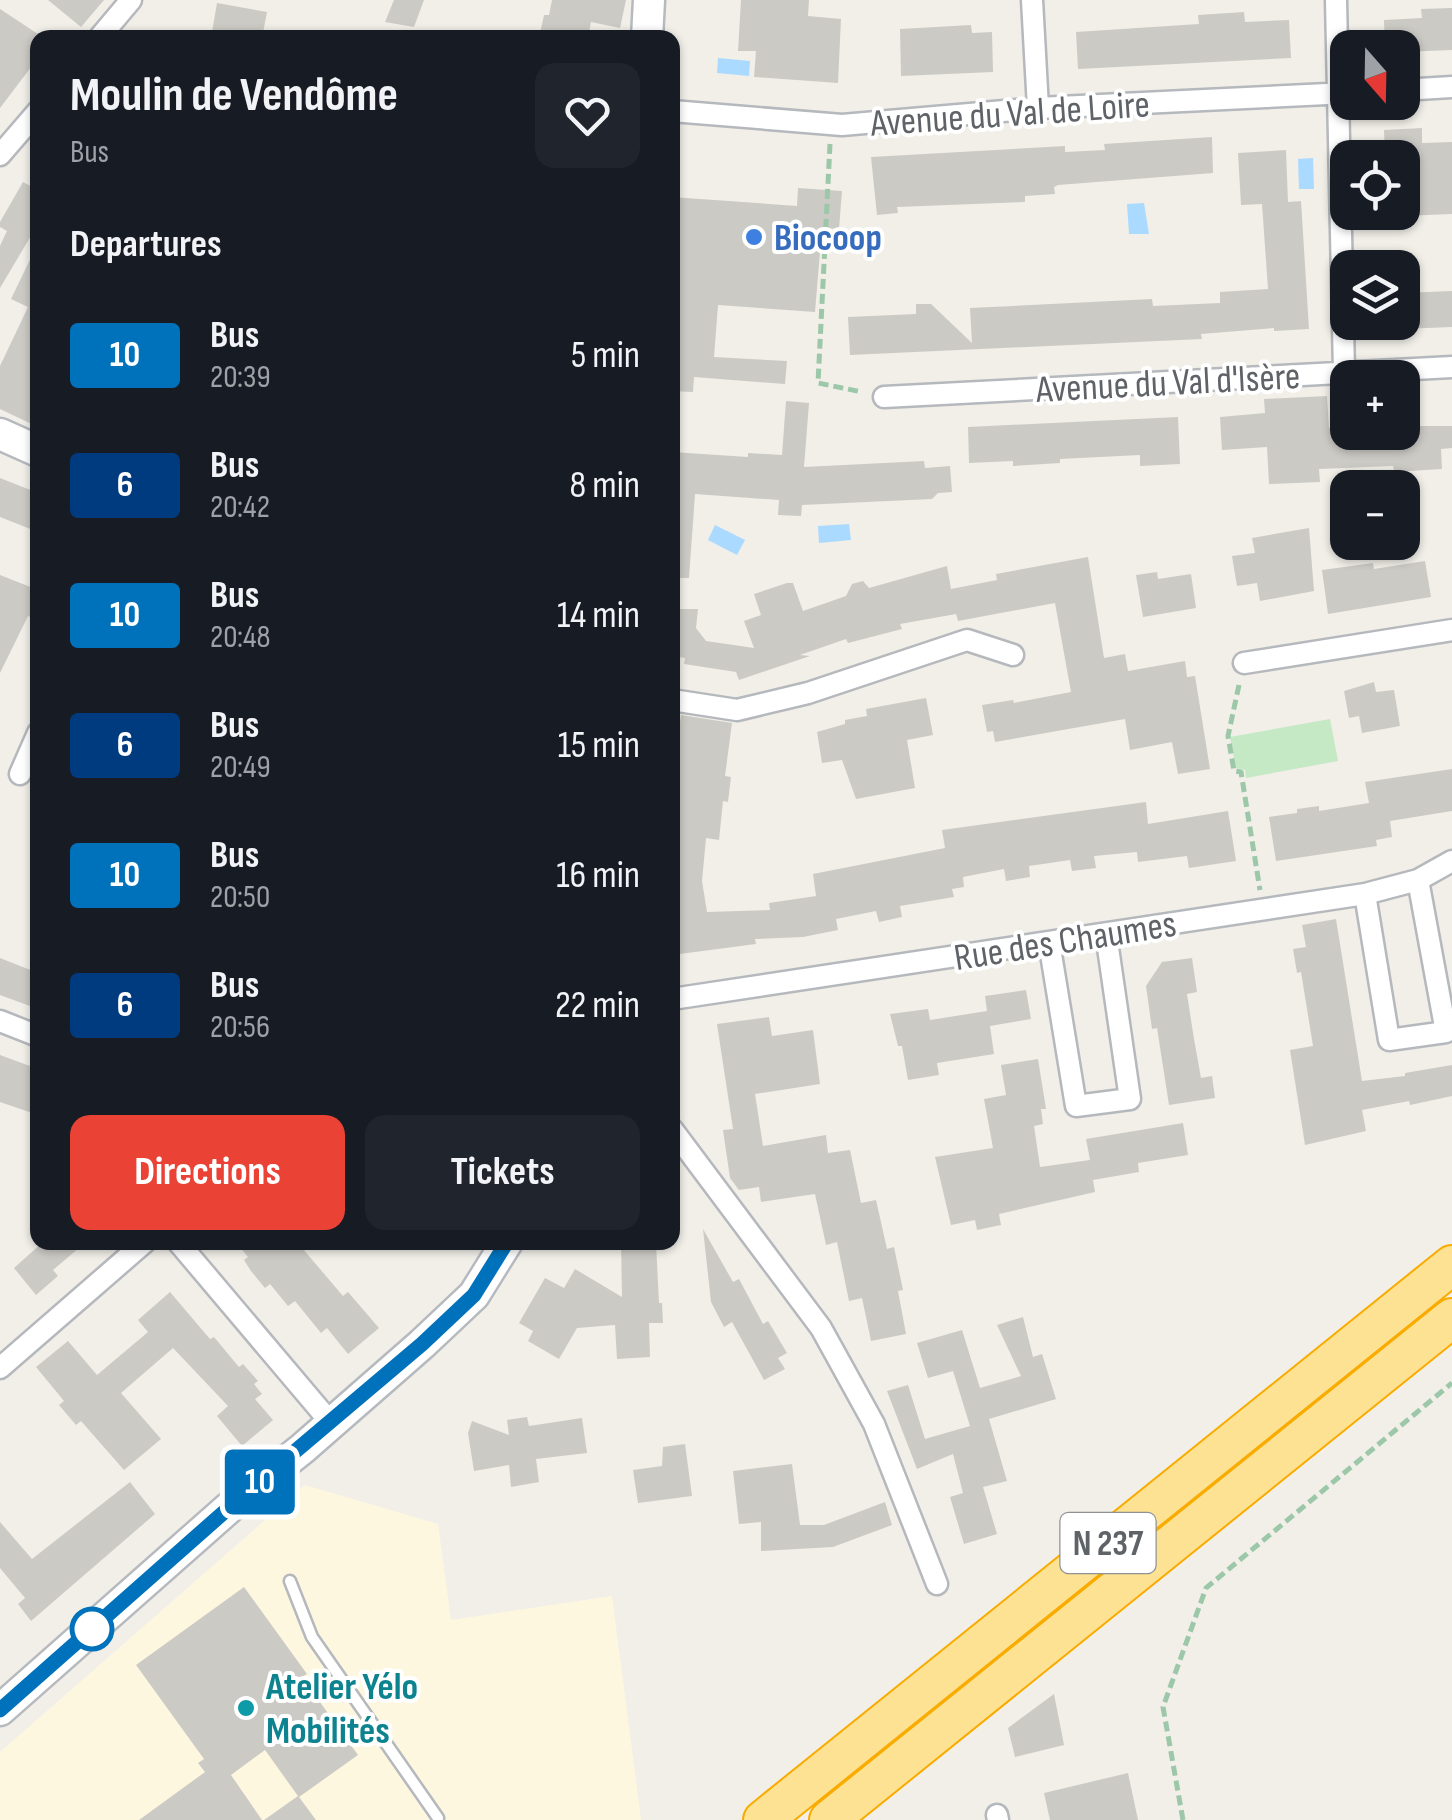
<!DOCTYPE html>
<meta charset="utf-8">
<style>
body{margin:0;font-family:"Sofia Sans Condensed",sans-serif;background:#20242c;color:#f1f3f6;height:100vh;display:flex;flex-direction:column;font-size:38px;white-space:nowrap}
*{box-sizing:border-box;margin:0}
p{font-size:32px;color:#9ea1a6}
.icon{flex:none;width:55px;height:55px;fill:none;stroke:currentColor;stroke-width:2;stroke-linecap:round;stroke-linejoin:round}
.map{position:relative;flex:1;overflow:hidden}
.side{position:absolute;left:30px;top:30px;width:650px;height:1220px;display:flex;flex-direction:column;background:#171b24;border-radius:20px;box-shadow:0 2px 8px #0004}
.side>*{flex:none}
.badge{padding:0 20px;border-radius:8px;font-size:35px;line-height:65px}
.needle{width:65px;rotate:160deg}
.tools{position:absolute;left:1330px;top:30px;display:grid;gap:20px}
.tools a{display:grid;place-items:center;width:90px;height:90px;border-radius:20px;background:#171b24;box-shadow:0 2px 8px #0004;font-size:50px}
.map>.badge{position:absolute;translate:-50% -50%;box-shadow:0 0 0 5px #fff}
h2{padding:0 40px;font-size:38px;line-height:90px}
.round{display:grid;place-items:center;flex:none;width:105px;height:105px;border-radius:20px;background:#20242c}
.overview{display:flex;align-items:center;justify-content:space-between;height:170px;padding:0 40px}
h1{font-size:48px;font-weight:700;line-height:75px}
.button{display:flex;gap:20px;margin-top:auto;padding:20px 40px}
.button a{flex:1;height:115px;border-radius:20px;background:#ea4335;color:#fff;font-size:40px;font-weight:700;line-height:115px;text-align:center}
.button a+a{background:#20242c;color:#f1f3f6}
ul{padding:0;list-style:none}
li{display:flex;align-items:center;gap:30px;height:130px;padding:0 40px}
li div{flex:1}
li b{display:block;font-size:38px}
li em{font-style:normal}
li .badge{min-width:110px;font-weight:700;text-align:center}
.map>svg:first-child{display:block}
</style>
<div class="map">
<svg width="1452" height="1820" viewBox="0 0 1452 1820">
<rect width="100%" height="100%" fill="#f1efe8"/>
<path fill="#fef7e0" d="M305,1485L438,1524L451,1620L612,1596L641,1820H0V1752Z"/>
<path fill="#c5e8c5" d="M1330,719L1338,761L1246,778L1245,770L1236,768L1230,737Z"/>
<path fill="#aadaff" d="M718,58L750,61L749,76L717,73Z
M1313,158L1314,189H1299L1298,159Z
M1144,203L1149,234H1129L1127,204Z
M849,524L851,540L819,543L818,526Z
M715,525L745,540L737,555L708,540Z"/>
<path fill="#cccac5" d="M48,0H104L81,27Z
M394,0H424L414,27L385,22Z
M552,0H626L620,28L591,22L588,38H539L544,15H549Z
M741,0H809L808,16L841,19L838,83L754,77L756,51H738Z
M217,3L267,12L262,38H211Z
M1452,8V50L1402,52V48H1385L1384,20L1422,18L1421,9Z
M0,9L38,34V58L0,108Z
M1244,12L1245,22L1289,20L1291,58L1078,69L1076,32L1199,24L1198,15Z
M971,25L972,33L992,32L993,72L901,76L900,29Z
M1422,128V143L1452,142V214L1402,216V158H1385L1384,130Z
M1212,137L1213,173L1058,185L1054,187L1055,194L1025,196V202L897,207L898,213L877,215L871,157L1065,146V152L1105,150L1104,144Z
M1286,150L1288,202L1301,201L1309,329L1274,331V328L1201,334L1202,339L850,355L848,317L916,314V304H931L972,343L970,308L1152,299L1153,306L1220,303V292L1268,289L1262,204L1241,205L1238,153Z
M23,182L38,190V224L0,288V246L7,231L0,227V222Z
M798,188L842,191L839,229L822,228L815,312L718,305L714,357L787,361L785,384L694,377L693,392L672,391V197L797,206Z
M38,243V427L0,409V366L28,307L11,299Z
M1452,291V327L1402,329V293Z
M1327,396L1329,428H1348V432H1402V426H1452V448L1441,449L1442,469L1394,472L1393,466L1319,469L1320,482L1269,484L1267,447L1222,450L1220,417L1265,413L1264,399Z
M786,401L809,403L804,467L924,461L925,468L950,466L952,492L938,493L932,499L802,505L801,516L778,515L779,500L695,494L689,578H672V452L748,457V453L782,455Z
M1178,417L1180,464L1140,466V455L1060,459V463L1013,466V461L969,463L968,427Z
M0,478L38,493V532L0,517Z
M1309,528L1314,591L1260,601L1257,583L1237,586L1232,556L1255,553L1252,538Z
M1088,557L1104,658L1125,654L1128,671L1185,661L1187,677L1195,676L1210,769L1178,774L1172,742L1130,750L1125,719L995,742L993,731L987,732L982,705L1013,700L1014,703L1071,692L1055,603L958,621L956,614L900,624L902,629L848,643L846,639L800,655L810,656L739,680L736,672L684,664L685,658L672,656V609H698L696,628L706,641L754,648L744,621L761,615L754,594L787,583H793L803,611L846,596L852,584L863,581L869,588L947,566L951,589L997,580L996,574Z
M1425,561L1431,597L1328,614L1322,570L1373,563L1374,569Z
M1157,572L1158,579L1191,574L1196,608L1143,617L1136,575Z
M0,575L38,590V620L28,616L0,673Z
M1374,682L1376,692L1394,690L1400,726L1362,733L1359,716L1349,718L1344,691Z
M926,698L933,735L907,740L915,788L856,799L842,760L822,763L817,732L845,724V720L867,716L866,709Z
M681,715L732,723L725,776L731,777L728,802L723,801L719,840L706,838L702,881L707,912L770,910L769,903L816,896L813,874L945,848L942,830L1146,802L1148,824L1228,811L1236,861L1189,868L1187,856L1138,862L1137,852L1094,856L1096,868L1072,871L1070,860L1029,866L1030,877L1006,881L1004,869L963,877L964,887L952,889L954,897L900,906L902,917L879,922L876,911L836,919L838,930L803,937L755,939L756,944L672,955V778Z
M1452,769V811L1390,821L1392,837L1376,840L1377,846L1276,861L1269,817L1297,813V809L1319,806V811L1369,803L1365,782Z
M1336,919L1362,1081L1405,1076V1073L1452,1065V1096L1410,1105L1409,1101L1362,1110L1366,1131L1305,1145L1290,1050L1313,1046L1301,972L1297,973L1293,949L1306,947L1302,925Z
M0,958L38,973V1009L0,995Z
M1192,958L1197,992L1187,994L1194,1039L1201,1078L1212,1076L1215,1098L1169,1105L1157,1028L1152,1029L1146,986L1162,962Z
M1026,990L1031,1019L990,1026L994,1054L937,1063L939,1075L908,1080L902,1046H898L890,1014L928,1009L930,1020L987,1011L985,996Z
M769,1017L772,1036L813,1030L820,1084L755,1094L763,1146L826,1135L828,1153L850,1150L861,1203L876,1200L887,1249L894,1247L903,1290L898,1291L906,1334L871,1341L862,1298L849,1301L837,1242L826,1245L815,1194L761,1202L759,1187L739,1190L730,1178L723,1130L733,1129L717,1024Z
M0,1055L38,1069V1115L0,1102Z
M1038,1059L1046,1109H1041L1043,1124L1034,1126L1040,1167L1090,1160L1086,1139L1183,1123L1188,1155L1138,1163L1139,1172L1093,1180L1095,1192L999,1214L1001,1225L977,1230L975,1220L951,1225L935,1157L993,1148L984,1099L1006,1095L1001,1065Z
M703,1229L733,1282L739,1279L763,1324L768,1321L787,1353L778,1358L785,1369L764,1380L732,1322L724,1327L711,1302Z
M43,1242H86L53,1270L58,1276L36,1295L14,1268Z
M236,1242H297L343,1296L348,1292L379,1328L348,1354L327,1328L321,1333L295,1301L288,1306L270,1284L265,1288L251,1271L244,1260L248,1257Z
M621,1242H656L659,1303H662L663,1323H649L650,1357L617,1359L615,1325L577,1328L559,1359L528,1341L533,1331L519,1323L545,1278L564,1288L575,1269L622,1297Z
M170,1292L210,1339L214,1337L239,1367L243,1364L258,1381L254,1384L262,1394L255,1399L273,1420L242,1446L217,1416L228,1406L173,1348L121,1393L161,1439L124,1470L81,1421L76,1425L59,1405L64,1401L36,1367L68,1341L97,1375L148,1332L138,1320Z
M1023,1317L1033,1357L1042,1354L1056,1399L989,1419L1007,1481L983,1487L997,1534L964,1544L950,1497L963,1493L953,1454L917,1469L887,1391L908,1385L925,1439L970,1426L953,1371L928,1378L917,1343L962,1330L980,1388L1021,1376L997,1325Z
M527,1417L529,1426L582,1418L587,1453L536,1459L539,1482L511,1487L509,1465L474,1471L468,1433L472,1421L509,1435L507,1420Z
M685,1444L692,1496L638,1503L633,1470L662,1466L663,1447Z
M792,1464L800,1525H824L885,1502L892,1525L833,1547L761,1551V1522L739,1524L733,1471Z
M130,1482L155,1514L31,1621L18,1604L25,1598L0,1568V1522L32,1559Z
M244,1587L307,1674L302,1677L358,1755L299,1797L316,1820H264L298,1796L265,1750L231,1775L262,1820H139L205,1772L198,1763L204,1759L136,1665Z
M1054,1694L1064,1745L1015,1757L1008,1728Z
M1128,1773L1138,1820H1050L1044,1793Z"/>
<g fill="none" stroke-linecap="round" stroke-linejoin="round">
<g stroke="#b5b8bc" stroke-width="15">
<path id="lane" d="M290,1581L312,1637L438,1818"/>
</g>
<g stroke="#b5b8bc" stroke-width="25">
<path id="street" d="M1032,0L1038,108
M1336,0L1344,372
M99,38L131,0
M1402,90L1452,87
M672,111L842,125L1038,108L1348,93
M0,155L38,111
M884,397L1452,367
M1244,663L1452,630
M672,700L737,710L808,693L967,640L1013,655
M20,774L38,733
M1365,894L1389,1040L1446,1032L1418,880
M1049,942L1076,1106L1130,1099L1106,934
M672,999L1365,894L1418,880L1452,861
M0,1021L38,1036
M672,1129L821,1328L874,1424L937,1584
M178,1242L331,1423
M0,1368L145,1242
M997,1815L998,1820"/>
</g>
<g stroke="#b6babf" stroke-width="35">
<path id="secondary" d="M647,38L649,0
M0,434L38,451
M0,1710L240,1498L302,1449L422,1344L474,1295L507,1242"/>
</g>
<g stroke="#f9ab00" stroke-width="42">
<path id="highway" d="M763,1820L1452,1265
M829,1820L1452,1318"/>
</g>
<path stroke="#9cc7a9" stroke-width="5" stroke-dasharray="10 5" stroke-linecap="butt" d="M830,144L818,383L862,392
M1239,685L1228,736L1234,771L1241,772L1260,890
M1183,1820L1163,1707L1206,1588L1452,1383"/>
<use href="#lane" stroke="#fff" stroke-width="10"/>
<use href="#street" stroke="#fff" stroke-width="20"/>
<use href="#secondary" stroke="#fff" stroke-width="30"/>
<use href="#highway" stroke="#fde293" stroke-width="38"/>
</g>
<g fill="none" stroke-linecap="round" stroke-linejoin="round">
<g stroke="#fff" stroke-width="22">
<path id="line" d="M0,1710L240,1498L422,1344L474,1295L507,1242"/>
</g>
<use href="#line" stroke="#0072bc" stroke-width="15"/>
</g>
<circle fill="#3f7fe0" stroke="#fff" stroke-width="4" cx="754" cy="237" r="10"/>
<circle fill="#fff" stroke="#0072bc" stroke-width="5" cx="92" cy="1629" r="20"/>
<circle fill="#0f9aa8" stroke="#fff" stroke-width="4" cx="246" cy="1708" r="10"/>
<g text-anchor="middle" stroke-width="8" stroke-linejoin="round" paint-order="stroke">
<rect fill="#fff" stroke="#8f9295" stroke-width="2.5" x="1060.5" y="1513" width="95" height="60" rx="8"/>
<g font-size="35" font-weight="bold" fill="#5f6368">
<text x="1108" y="1555">N 237</text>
</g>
<g font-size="38" fill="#5f6368" stroke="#fff">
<text transform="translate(1010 113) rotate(-4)" y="13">Avenue du Val de Loire</text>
<text transform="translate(1168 382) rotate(-3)" y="13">Avenue du Val d'Isère</text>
<text transform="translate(1065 940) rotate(-9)" y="13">Rue des Chaumes</text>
</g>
<g font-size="38" font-weight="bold" fill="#366cbe" stroke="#fff" text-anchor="start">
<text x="774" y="250">Biocoop</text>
</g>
<g font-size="38" font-weight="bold" fill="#0d838f" stroke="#fff" text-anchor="start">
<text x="266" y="1699">Atelier Yélo<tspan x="266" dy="44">Mobilités</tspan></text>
</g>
</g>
</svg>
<div class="tools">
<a><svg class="needle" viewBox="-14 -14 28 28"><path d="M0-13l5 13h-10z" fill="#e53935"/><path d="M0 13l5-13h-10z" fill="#9ea1a6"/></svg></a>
<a><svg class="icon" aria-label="locate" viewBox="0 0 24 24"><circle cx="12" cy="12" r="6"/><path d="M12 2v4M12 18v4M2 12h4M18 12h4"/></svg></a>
<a><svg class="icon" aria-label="layers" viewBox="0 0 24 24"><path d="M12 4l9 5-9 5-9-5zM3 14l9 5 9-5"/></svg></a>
<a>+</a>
<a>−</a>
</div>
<b class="badge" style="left:260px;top:1482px;background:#0072bc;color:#fff">10</b>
<section class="side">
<div class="overview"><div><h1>Moulin de Vendôme</h1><p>Bus</p></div><a class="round"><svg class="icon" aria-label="heart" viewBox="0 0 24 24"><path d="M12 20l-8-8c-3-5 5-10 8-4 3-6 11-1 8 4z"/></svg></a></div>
<h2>Departures</h2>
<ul>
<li><span class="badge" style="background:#0072bc;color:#fff">10</span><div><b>Bus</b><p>20:39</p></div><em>5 min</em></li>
<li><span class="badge" style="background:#003b80;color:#fff">6</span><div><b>Bus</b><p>20:42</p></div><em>8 min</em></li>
<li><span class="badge" style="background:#0072bc;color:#fff">10</span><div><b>Bus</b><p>20:48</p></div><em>14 min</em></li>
<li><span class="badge" style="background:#003b80;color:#fff">6</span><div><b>Bus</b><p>20:49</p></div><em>15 min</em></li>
<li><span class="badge" style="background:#0072bc;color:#fff">10</span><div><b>Bus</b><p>20:50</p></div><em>16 min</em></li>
<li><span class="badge" style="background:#003b80;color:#fff">6</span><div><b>Bus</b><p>20:56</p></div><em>22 min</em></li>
</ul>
<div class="button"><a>Directions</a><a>Tickets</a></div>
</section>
</div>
